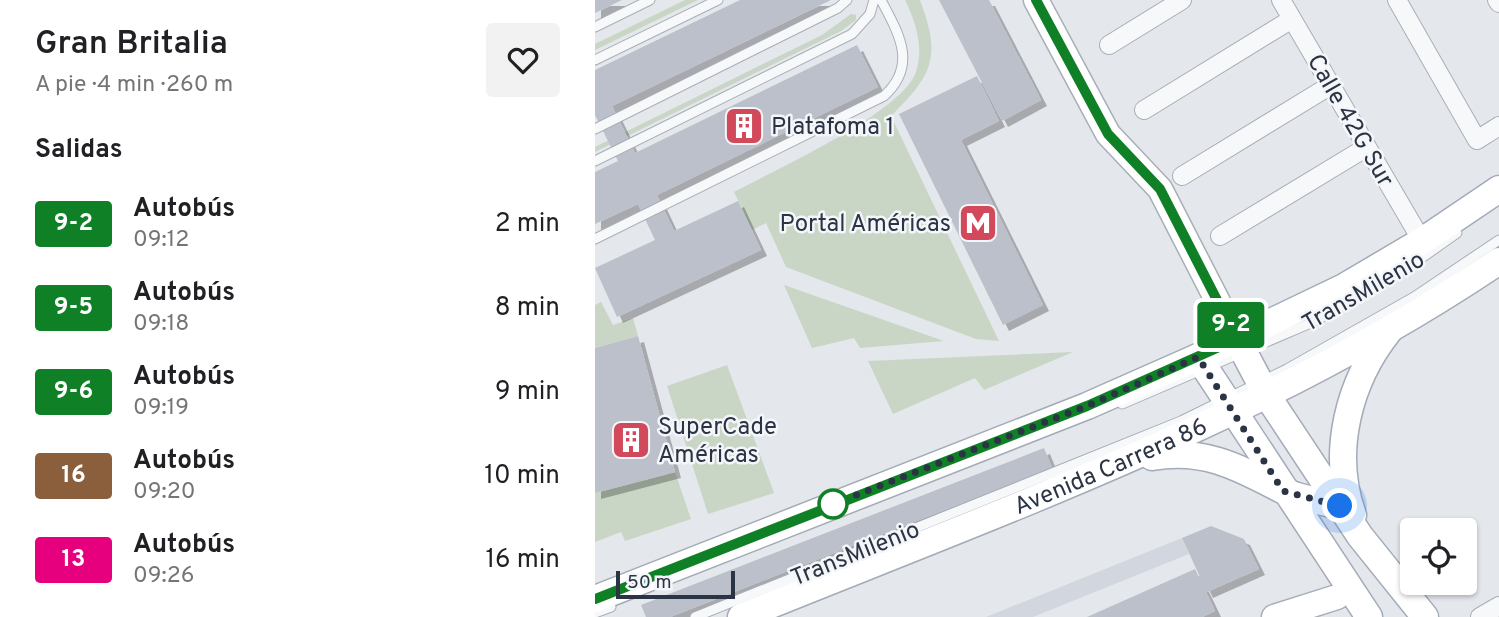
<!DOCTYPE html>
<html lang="es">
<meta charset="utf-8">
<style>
body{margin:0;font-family:Overpass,sans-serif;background:#f2f2f2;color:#202124;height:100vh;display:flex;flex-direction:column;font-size:26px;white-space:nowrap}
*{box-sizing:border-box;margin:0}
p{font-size:23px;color:#757577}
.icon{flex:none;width:38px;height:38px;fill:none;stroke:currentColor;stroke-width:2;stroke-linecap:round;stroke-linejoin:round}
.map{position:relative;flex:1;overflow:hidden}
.side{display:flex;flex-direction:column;background:#fff;width:595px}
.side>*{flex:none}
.badge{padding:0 14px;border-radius:5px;font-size:24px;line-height:46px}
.tools{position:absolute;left:805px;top:518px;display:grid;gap:14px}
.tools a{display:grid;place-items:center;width:77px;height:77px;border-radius:7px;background:#fff;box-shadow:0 2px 5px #0004;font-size:35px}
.scale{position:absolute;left:21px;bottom:18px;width:119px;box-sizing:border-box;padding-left:7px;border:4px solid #2b3445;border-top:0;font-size:19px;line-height:24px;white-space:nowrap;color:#2b3445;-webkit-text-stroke:5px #f4f6f9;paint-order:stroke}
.you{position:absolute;width:35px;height:35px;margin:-18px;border:5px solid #fff;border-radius:50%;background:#1a73e8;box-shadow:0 0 0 10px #1a73e833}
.map>.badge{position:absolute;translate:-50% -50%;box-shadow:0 0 0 4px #fff}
h2{padding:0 35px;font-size:26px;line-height:63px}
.round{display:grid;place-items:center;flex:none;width:74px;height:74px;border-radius:7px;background:#f2f2f2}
.summary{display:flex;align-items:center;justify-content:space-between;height:119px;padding:0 35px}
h1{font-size:33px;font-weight:600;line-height:52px}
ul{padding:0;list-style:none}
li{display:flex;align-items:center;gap:21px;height:84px;padding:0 35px}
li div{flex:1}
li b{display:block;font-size:26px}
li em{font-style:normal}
li .badge{min-width:77px;font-weight:700;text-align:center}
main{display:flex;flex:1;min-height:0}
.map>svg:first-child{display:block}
</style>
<main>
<section class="side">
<div class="summary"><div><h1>Gran Britalia</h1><p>A pie · 4 min · 260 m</p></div><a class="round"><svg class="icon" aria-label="heart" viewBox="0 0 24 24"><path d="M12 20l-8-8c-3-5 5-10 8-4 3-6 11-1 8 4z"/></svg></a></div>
<h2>Salidas</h2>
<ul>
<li><span class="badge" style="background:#0f8026;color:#fff">9-2</span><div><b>Autobús</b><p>09:12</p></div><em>2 min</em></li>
<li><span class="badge" style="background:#0f8026;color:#fff">9-5</span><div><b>Autobús</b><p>09:18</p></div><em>8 min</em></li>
<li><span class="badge" style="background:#0f8026;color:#fff">9-6</span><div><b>Autobús</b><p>09:19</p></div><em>9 min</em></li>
<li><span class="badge" style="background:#8b5e3c;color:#fff">16</span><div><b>Autobús</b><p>09:20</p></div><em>10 min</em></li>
<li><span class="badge" style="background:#e6007e;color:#fff">13</span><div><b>Autobús</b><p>09:26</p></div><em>16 min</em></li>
</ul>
</section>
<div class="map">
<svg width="904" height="617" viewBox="0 0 904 617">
<defs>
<filter id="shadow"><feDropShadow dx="6" dy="6" stdDeviation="0" flood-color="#0004"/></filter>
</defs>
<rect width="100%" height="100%" fill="#e4e7ec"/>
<path fill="#d2d6de" d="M587,538L594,554L438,617H391Z"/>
<path fill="#c9d6c5" d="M90,0H103L0,50V44Z
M310,0H325C346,56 339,74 296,116L404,341L381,339L191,267L171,223L157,230L139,192C178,171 308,112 321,72C329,48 321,22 310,0Z
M256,14L261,15V20L246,31L0,152V147L227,35Z
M189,285L349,341L265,348L259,338L217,348Z
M6,302L18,325L38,318L43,336L0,348V305Z
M478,352L389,390L380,378L298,414L273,361Z
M132,365L179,493L113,514L72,386Z
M80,472L96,519L30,541L26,532L0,542V493Z"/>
<path fill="#bbc0ca" filter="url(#shadow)" d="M0,0H27L0,13Z
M145,0H236L17,106L40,153L262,45L283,87L62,195L79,231L143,201L166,250L22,317L0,268L60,240L43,204L0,224V172L23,161L0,115V70Z
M344,0H394L446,100L407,121Z
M382,76L404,121L366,140L448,305L408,325L304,114Z
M43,336L80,472L0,493V348Z
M449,448L457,468L75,617H51L46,605Z
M616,526L649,539L664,569L612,592L587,538Z
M600,569L620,611L607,617H492Z"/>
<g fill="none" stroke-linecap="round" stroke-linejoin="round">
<g stroke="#a9aeb7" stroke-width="11">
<path id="lane" d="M0,27L55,0
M0,60L123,0
M0,129L243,8L252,0
M0,161L257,34L275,14L279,0
M0,239L289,96C323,65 304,34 286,0
M527,404L718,322L804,274L862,233
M0,613L16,607
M100,617L586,421L692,369L819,297L904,240"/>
</g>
<g stroke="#a9aeb7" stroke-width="20">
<path id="street" d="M686,0L827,241
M802,0L882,140L904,126
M902,0L904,3
M514,45L587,0
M549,110L697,19
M587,176L736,85
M625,236L772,147
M885,617L904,606"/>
</g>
<g stroke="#a9aeb7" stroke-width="27">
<path id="secondary" d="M441,0L513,134L565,189L642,339
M679,617L742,597"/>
</g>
<g stroke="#a3abb8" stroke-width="29">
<g id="primary">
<path d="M642,339L671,394L765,536L830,617"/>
<path d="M603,357L774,617"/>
<path d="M557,457C609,448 643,467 687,490C704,499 727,501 745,506"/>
<path d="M758,515C735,452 754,381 794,331"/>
<path d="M0,599L492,406L603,357L749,287L827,241L904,189"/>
<path id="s1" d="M146,617C404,512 672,418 904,261"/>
</g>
</g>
<use href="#lane" stroke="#f7f8fa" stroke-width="9"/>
<use href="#street" stroke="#f7f8fa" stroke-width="18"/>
<use href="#secondary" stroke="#fff" stroke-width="24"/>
<use href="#primary" stroke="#fff" stroke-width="26"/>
</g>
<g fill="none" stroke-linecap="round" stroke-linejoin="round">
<g stroke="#fff" stroke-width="16">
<path id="line" d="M0,599L492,406L642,339L565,189L513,134L441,0"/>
</g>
<use href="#line" stroke="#0f8026" stroke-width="10"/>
<path stroke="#2b3445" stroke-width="7" stroke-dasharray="0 12.6" d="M238,504L492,406L603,357L688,491L745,506"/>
</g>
<defs>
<g id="building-square" transform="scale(2.0125)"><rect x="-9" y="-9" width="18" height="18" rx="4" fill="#d1495b" stroke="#f4f6f9"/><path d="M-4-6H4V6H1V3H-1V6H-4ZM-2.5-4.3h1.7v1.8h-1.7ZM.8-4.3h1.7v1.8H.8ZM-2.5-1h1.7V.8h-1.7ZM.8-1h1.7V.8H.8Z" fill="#fff"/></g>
<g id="metro-square" transform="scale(2.0125)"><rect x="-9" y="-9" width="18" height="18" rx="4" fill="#d1495b" stroke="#f4f6f9"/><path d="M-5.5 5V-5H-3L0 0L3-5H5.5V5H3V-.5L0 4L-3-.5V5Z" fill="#fff"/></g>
</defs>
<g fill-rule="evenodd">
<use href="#building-square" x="149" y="126"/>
<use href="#metro-square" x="383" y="223"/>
<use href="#building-square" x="36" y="440"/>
</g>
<circle fill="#fff" stroke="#0f8026" stroke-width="3.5" cx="238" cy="504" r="14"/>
<g text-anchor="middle" stroke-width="5" stroke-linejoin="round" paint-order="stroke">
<g font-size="24" fill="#2b3445" stroke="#f4f6f9">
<text transform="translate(756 120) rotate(60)" y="8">Calle 42G Sur</text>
<text transform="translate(768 291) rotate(-30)" y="8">TransMilenio</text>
<text dy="8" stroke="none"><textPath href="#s1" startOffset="399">Avenida Carrera 86</textPath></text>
<text transform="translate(260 553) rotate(-22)" y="8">TransMilenio</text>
</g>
<g font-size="24" fill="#2b3445" stroke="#f4f6f9" text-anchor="start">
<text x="176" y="134">Platafoma 1</text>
<text x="356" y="231" text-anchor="end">Portal Américas</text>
<text x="63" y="434">SuperCade<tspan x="63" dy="28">Américas</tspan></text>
</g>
</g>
</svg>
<div class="tools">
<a><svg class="icon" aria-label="locate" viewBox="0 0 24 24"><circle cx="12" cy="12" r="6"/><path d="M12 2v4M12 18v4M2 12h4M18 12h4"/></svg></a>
</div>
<div class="scale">50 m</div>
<div class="you" style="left:745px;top:506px"></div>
<b class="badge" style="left:636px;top:325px;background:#0f8026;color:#fff">9-2</b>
</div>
</main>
